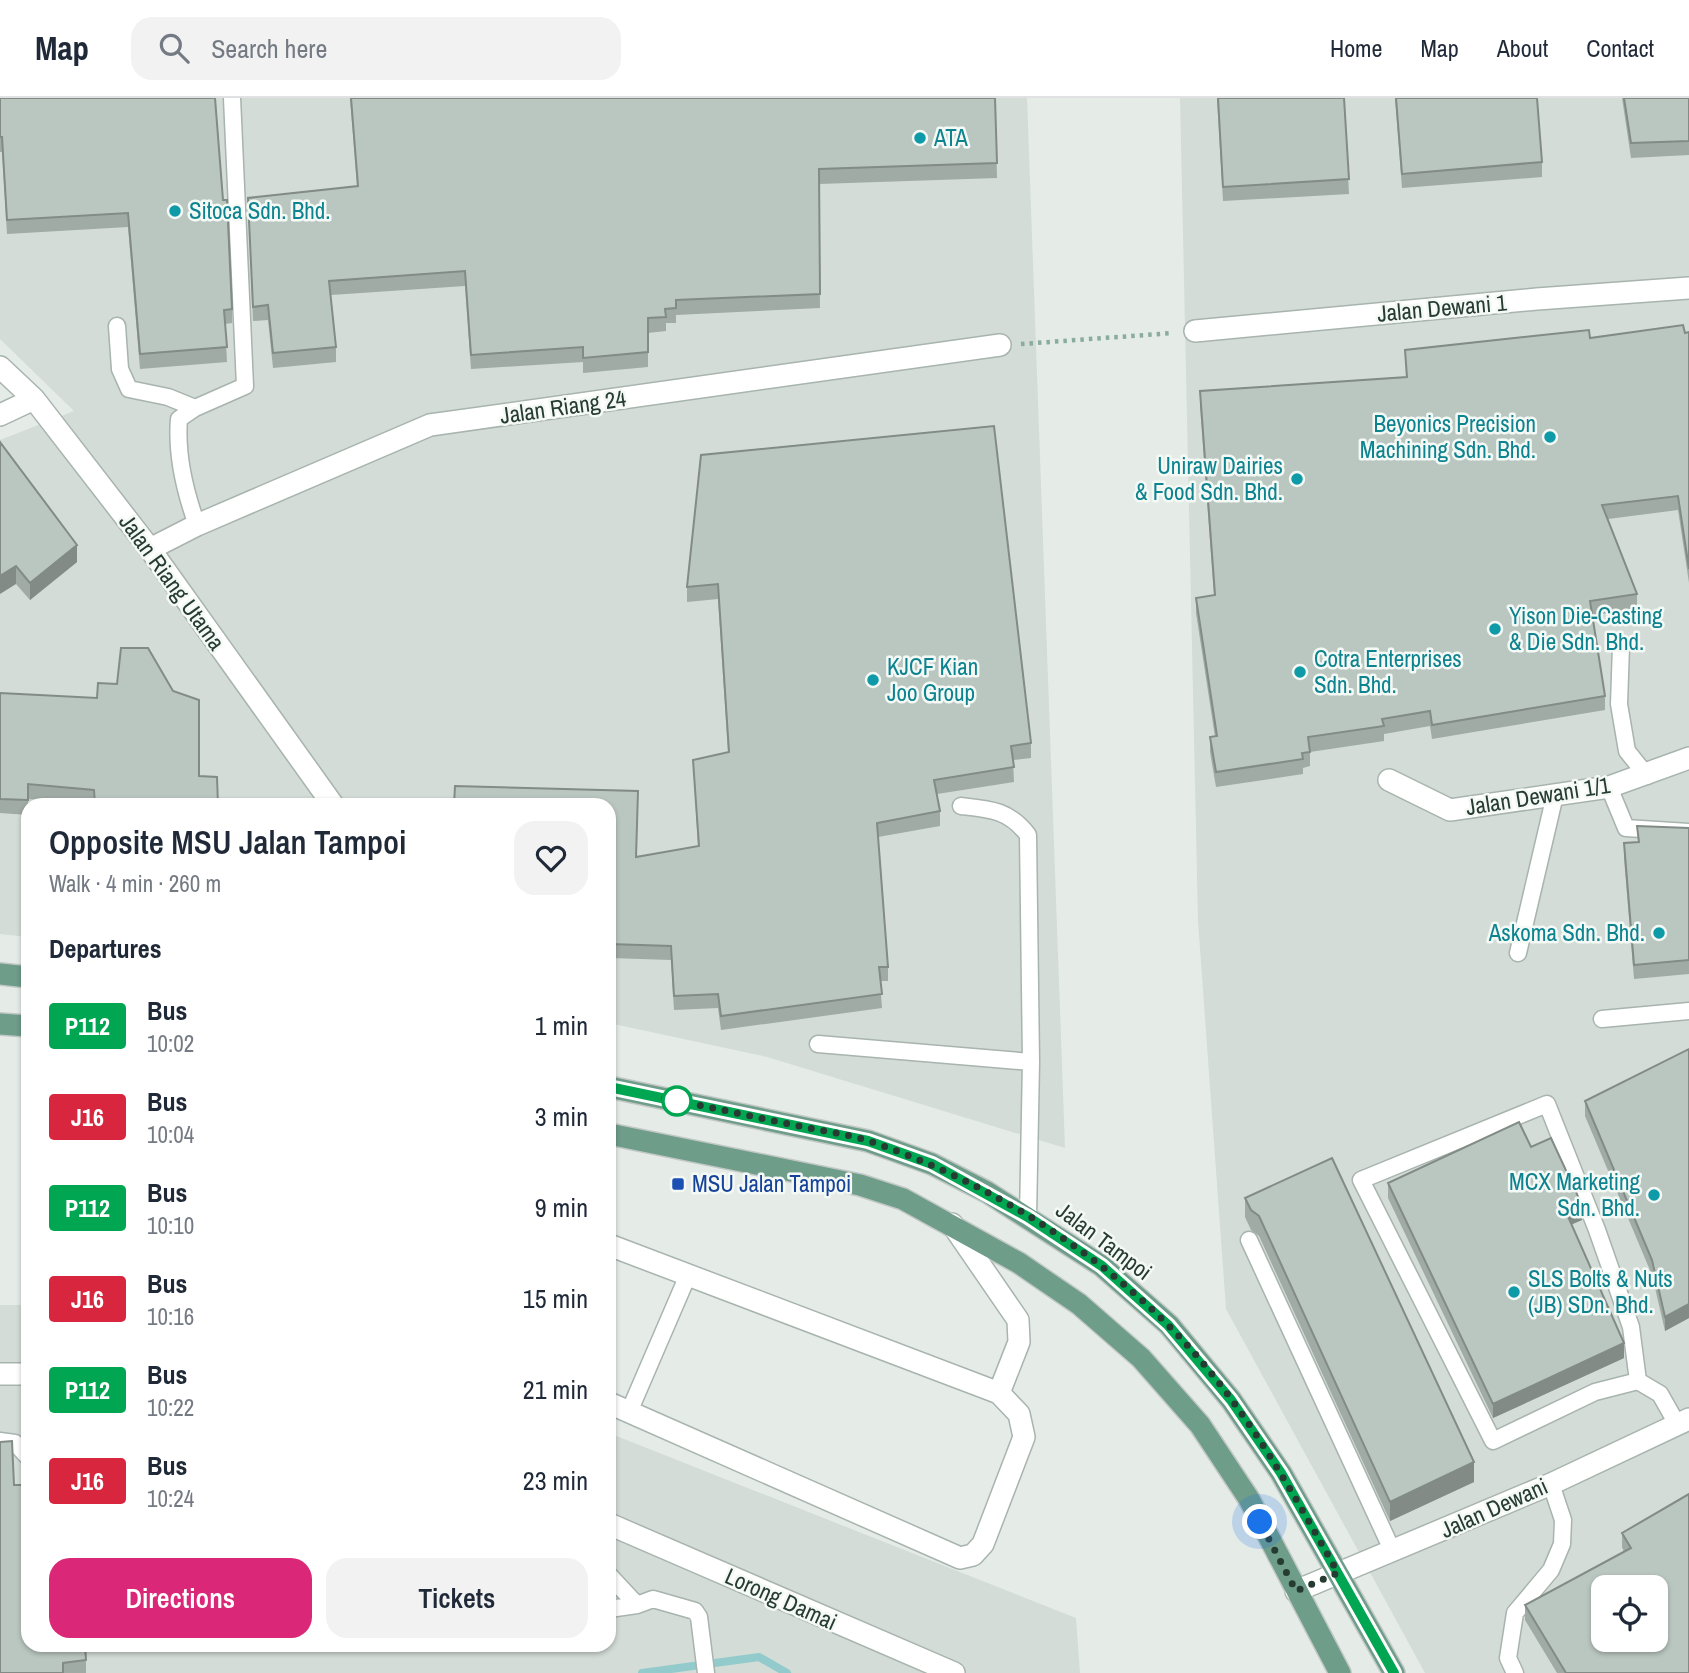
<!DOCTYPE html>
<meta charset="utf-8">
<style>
body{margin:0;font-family:"Archivo Narrow",sans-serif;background:#f2f2f3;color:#1f2937;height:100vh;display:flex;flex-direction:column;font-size:26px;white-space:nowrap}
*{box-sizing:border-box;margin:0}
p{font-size:23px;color:#747a83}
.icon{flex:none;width:38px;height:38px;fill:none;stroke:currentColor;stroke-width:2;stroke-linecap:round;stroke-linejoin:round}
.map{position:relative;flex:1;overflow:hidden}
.sheet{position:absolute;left:21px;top:700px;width:595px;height:854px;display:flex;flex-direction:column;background:#fff;border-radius:21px;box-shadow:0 2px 5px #0004}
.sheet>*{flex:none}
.badge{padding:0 14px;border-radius:5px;font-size:24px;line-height:46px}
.buttons{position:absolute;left:1591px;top:1477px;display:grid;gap:14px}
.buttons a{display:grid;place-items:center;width:77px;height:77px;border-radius:14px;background:#fff;box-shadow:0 2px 5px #0004;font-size:35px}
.you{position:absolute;width:35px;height:35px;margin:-18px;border:5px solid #fff;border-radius:50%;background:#1a73e8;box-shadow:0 0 0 10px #1a73e833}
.map>.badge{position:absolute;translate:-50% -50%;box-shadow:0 0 0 4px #fff}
h2{padding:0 28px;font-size:26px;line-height:63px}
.round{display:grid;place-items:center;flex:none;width:74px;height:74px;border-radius:21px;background:#f2f2f3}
.head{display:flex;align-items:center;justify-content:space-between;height:119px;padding:0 28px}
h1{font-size:33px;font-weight:600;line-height:52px}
.primary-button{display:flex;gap:14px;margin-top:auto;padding:14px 28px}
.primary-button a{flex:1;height:80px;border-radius:21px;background:#db2777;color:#fff;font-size:28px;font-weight:600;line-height:80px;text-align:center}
.primary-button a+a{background:#f2f2f3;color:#1f2937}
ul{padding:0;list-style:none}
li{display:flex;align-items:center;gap:21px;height:91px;padding:0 28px}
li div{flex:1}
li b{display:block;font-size:26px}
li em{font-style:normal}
li .badge{min-width:77px;font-weight:700;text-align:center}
header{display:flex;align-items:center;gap:42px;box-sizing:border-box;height:98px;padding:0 35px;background:#fff;border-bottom:2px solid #e0e1e3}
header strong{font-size:33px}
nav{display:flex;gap:38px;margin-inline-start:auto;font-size:24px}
.search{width:490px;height:63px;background:#f2f2f3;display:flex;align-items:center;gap:18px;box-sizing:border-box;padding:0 24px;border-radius:21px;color:#747a83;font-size:26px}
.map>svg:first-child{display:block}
</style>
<header>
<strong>Map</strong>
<div class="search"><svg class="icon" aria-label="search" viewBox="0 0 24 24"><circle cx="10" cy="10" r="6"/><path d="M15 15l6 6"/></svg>Search here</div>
<nav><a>Home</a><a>Map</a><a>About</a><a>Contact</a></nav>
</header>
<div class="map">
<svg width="1689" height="1575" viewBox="0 0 1689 1575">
<rect width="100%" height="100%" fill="#e5ece8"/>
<path fill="#d3dcd6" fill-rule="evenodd" d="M0,0H1027L1065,1050L767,959L609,925V707H28V839L0,836V342L74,313L0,241Z
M1180,0H1689V1575H1425L1226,1211L1198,823ZM1603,1489H1656V1542H1603Z
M0,1207H28V1547H609V1335L1076,1520L1080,1575H0Z"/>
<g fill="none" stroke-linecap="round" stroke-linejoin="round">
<path stroke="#93cacb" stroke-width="8" d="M642,1575L759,1559L787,1575"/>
<g stroke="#a8b4ae" stroke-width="19">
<path id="service" d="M117,228L120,271L129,291L168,299L195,310
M197,427C185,394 176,357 179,321L195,310L245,288L232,0
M1621,548L1619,606L1627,653L1647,678
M1609,689L1626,730L1689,734
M961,708C990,711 1009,712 1028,737L1031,964L1028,1119
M1518,855L1555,697
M1602,921L1689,913
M818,946L1031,964
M1249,1142L1393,1454
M1638,1283L1631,1229L1597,1132L1547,1006L1361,1082L1493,1343L1595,1294L1638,1283L1660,1296L1677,1326
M629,1314L688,1177
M0,1343L15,1345L28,1359
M609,1477L637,1507
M609,1511L637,1507L653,1501L695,1513L699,1519L706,1575
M1515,1575L1508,1560L1515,1515L1551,1472L1562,1446L1563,1422L1551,1386"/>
</g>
<g stroke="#a8b4ae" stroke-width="24">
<path id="minor" d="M1195,233L1537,201L1689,190
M0,269L34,301L150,451L333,707
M0,317L34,301
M150,451L197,427L430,327L1000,247
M1389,682L1450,712L1609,689L1689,660
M952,1126L1018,1222L1019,1244L999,1295
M609,1147L999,1295L1019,1316L1024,1339L983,1446L973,1457L960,1460L609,1305
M0,1276H28
M609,1426L954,1575"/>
</g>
<g stroke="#a8b4ae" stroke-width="24">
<path id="tertiary" d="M1296,1493L1551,1386L1689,1321"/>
</g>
<g stroke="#c2c8c6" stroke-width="24">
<path id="primary" d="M0,876L28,879
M0,926L28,928
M609,989L868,1043L932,1066L987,1094L1102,1168L1169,1227L1231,1302L1281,1375L1394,1575
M609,1036L860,1087L903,1101L1019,1165L1079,1206L1141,1260L1200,1327L1249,1401L1340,1575"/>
</g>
<path stroke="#89ac9c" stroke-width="4.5" stroke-dasharray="3.5 5" stroke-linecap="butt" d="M1021,246L1173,235"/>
<use href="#service" stroke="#fff" stroke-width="16"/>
<use href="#minor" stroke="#fff" stroke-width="21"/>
<use href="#tertiary" stroke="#fff" stroke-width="21"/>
<use href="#primary" stroke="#6e9d8a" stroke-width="21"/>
</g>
<path fill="#a0aba5" d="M0,0H215L232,211V225L225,226L227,264L140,271L128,129L7,136L2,54H0Z
M350,0H995L997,80L819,86L820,210L676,217V225H666V233L648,235V269L583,275V264L471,271L465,188L331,197L336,249V264L273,270L268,222L253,223L248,100L357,88Z
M1217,0H1344L1349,96L1223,103Z
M1395,0H1537L1542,64V79L1402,90Z
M1622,0H1689V57L1631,60Z
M1689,234V485L1678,412L1608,421L1637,496V510L1592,518L1605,598V612L1432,641L1430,628L1384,636V643L1310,654V668L1303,670V676L1216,689L1210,654V639H1215L1196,515V500L1214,497L1200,308V293L1406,279L1405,252Z
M0,344L77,464L30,502L16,486Z
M701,357L1031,645V660L1013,662L1014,684L937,696L940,713V728L878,739L888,869V883H880L882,910L721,932L718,910L674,912L671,862L609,860V707L637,759L698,748L693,662L728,654L718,501L687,504V489Z
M0,595L199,678L218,707H94L28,701V717L0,715Z
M1637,728L1689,730V876L1634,881L1624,760V745L1638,744Z
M1689,951V1220L1665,1233L1652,1177L1585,1018V1003Z
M1531,1049L1582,1122L1571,1126L1624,1260L1493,1320L1388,1100V1085Z
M1245,1100L1474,1384L1390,1423L1259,1138L1251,1132L1245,1119Z
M14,1387L28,1547L86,1562V1575H0Z
M1689,1396V1575H1557L1525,1522V1507L1624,1454L1622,1449V1435Z"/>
<path fill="#828b86" d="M77,447V464L30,502V485Z
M16,468V486L0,496V478Z
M1582,1107V1122L1566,1129V1114Z
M1689,1206V1220L1665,1233V1219Z
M1624,1245V1260L1493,1320V1306Z
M1474,1364V1384L1390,1423V1404Z"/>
<path fill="#bac7c0" stroke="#828b86" stroke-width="2" fill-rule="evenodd" d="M0,0H215L223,102H227L232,211L224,212L227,249L140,256L128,115L7,122L2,39H0Z
M351,0H995L997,65L819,71L820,196L676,202V210L665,211L666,219L648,220V254L583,260V249L471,257L465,173L329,183L336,249L273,255L268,207L253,209L248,100L358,88Z
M1218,0H1344L1349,81L1223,89Z
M1396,0H1537L1542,64L1402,76Z
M1624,0H1689V43L1631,45Z
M1683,227L1685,235L1689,234V471L1678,398L1602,407L1637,496L1590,503L1605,598L1432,627L1430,613L1382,621L1384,628L1308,639L1310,654L1302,655L1303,661L1216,674L1210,639L1217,638L1196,500L1215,497L1200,293L1407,279L1405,252L1589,232L1590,240Z
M994,328L1031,645L1011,648L1014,669L934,682L940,713L877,725L888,869H879L882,896L721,918L718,896L674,898L671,848L609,846V707H454L455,688L638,693L636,759L699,748L693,662L729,654L718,486L687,489L701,357Z
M0,344L77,447L30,485L16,468L0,478Z
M121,550H148L173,593L199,602V678L217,679L218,707H95L94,692L28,686V702L0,701V595L97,600L98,585L117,586Z
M1637,728L1689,730V862L1634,867L1624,745L1639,744Z
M1689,951V1206L1665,1219L1652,1162L1585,1003Z
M1519,1024L1531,1049L1551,1040L1582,1107L1566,1114L1624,1245L1493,1306L1388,1085Z
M1332,1060L1474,1364L1390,1404L1259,1118L1251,1112L1245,1100Z
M12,1343L14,1387H28V1547H85L86,1562L63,1565V1575H0V1344Z
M1689,1396V1575H1566L1525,1507L1631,1450L1622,1435ZM1603,1489H1656V1542H1603Z"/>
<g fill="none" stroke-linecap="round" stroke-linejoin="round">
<g stroke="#fff" stroke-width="16">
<path id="line" d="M609,989L868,1043L932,1066L1028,1119L1102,1168L1168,1227L1231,1302L1281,1375L1394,1575"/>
</g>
<use href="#line" stroke="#00a651" stroke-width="10"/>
<path stroke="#263c33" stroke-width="7" stroke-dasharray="0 12.6" d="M677,1003L664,1000C709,1009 754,1019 799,1028C823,1033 848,1036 872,1044C980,1081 1086,1145 1167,1226C1239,1297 1289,1388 1338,1475L1296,1493L1260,1424"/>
</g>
<g fill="#0f9aa8" stroke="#f5f9f6" stroke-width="2.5">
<circle cx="920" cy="40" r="7"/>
<circle cx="175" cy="113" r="7"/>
<circle cx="1550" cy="339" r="7"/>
<circle cx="1297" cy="381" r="7"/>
<circle cx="1495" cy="531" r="7"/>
<circle cx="1300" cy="574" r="7"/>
<circle cx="873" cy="582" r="7"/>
<circle cx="1659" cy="835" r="7"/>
<circle cx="1654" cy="1097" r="7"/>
<circle cx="1514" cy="1194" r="7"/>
</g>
<circle fill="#fff" stroke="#00a651" stroke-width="3.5" cx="677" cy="1003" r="14"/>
<rect fill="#1a4fb4" stroke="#f5f9f6" stroke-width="2.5" x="671" y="1079" width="14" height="14" rx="3.5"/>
<g text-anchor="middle" stroke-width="5" stroke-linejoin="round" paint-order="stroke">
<g font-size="23" fill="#0d838f" stroke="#f5f9f6" text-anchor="start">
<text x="934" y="48">ATA</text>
<text x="189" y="121">Sitoca Sdn. Bhd.</text>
<text x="1536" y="334" text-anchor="end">Beyonics Precision<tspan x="1536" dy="26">Machining Sdn. Bhd.</tspan></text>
<text x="1283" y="376" text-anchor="end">Uniraw Dairies<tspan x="1283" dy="26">&amp; Food Sdn. Bhd.</tspan></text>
<text x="1509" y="526">Yison Die-Casting<tspan x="1509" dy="26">&amp; Die Sdn. Bhd.</tspan></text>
<text x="1314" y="569">Cotra Enterprises<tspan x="1314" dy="26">Sdn. Bhd.</tspan></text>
<text x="887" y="577">KJCF Kian<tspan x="887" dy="26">Joo Group</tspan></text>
<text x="1645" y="843" text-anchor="end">Askoma Sdn. Bhd.</text>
<text x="1640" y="1092" text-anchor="end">MCX Marketing<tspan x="1640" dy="26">Sdn. Bhd.</tspan></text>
<text x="1528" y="1189">SLS Bolts &amp; Nuts<tspan x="1528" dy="26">(JB) SDn. Bhd.</tspan></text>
</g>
<g font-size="23" fill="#263c33" stroke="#f5f9f6">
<text transform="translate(1442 210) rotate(-5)" y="8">Jalan Dewani 1</text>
<text transform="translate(563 309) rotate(-8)" y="8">Jalan Riang 24</text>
<text transform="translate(172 484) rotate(54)" y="8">Jalan Riang Utama</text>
<text transform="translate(1538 698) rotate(-9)" y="8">Jalan Dewani 1/1</text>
<text transform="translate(1104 1143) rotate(37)" y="8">Jalan Tampoi</text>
<text transform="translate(1494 1410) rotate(-24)" y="8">Jalan Dewani</text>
<text transform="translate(781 1501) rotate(24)" y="8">Lorong Damai</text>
</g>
<g font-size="23" fill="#164399" stroke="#f5f9f6" text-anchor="start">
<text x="692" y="1094">MSU Jalan Tampoi</text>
</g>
</g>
</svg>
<div class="buttons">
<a><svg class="icon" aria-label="locate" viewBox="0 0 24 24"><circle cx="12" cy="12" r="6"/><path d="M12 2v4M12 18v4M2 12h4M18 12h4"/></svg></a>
</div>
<div class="you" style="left:1260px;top:1424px"></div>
<section class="sheet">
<div class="head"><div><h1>Opposite MSU Jalan Tampoi</h1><p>Walk · 4 min · 260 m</p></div><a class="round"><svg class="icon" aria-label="heart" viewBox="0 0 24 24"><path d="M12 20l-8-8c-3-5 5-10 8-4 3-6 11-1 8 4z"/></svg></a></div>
<h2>Departures</h2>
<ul>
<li><span class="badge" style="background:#00a651;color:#fff">P112</span><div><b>Bus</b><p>10:02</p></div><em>1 min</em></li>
<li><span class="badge" style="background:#d7263d;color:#fff">J16</span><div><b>Bus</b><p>10:04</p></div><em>3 min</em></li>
<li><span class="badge" style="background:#00a651;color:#fff">P112</span><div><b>Bus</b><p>10:10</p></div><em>9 min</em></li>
<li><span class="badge" style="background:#d7263d;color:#fff">J16</span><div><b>Bus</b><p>10:16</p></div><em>15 min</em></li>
<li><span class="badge" style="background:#00a651;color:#fff">P112</span><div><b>Bus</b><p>10:22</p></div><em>21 min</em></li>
<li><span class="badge" style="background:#d7263d;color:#fff">J16</span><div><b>Bus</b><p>10:24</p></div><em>23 min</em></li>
</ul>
<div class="primary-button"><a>Directions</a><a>Tickets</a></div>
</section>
</div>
